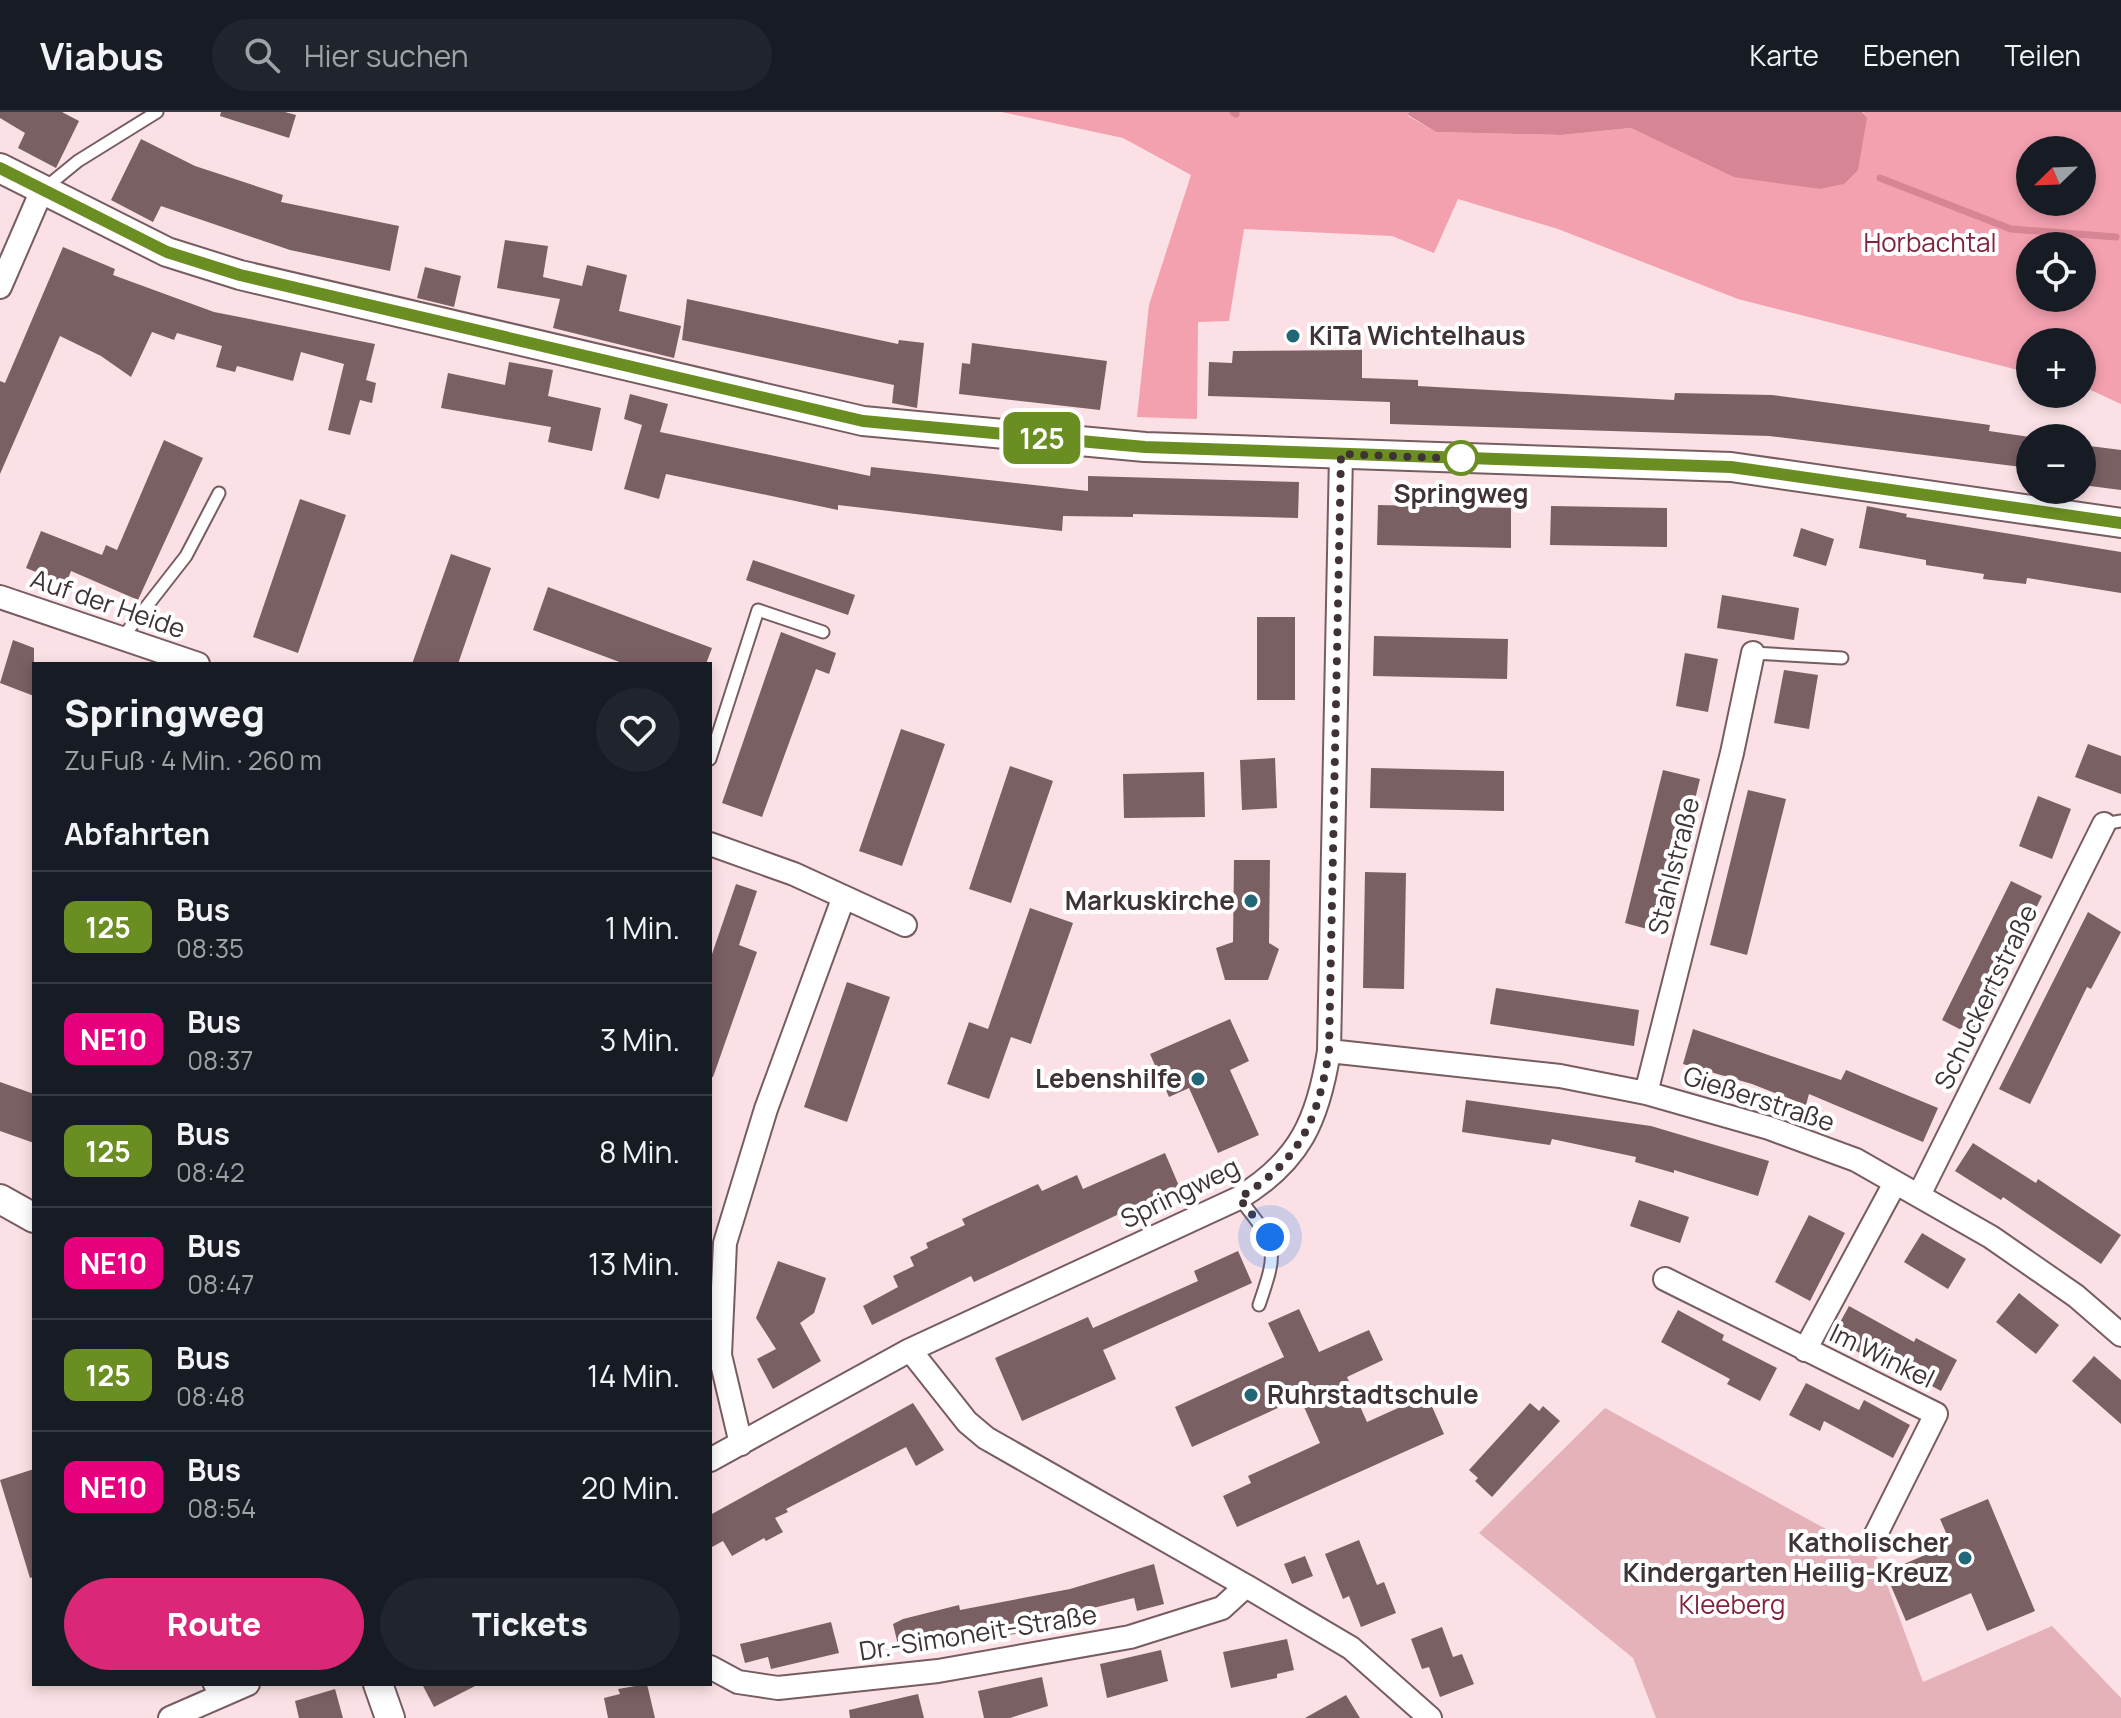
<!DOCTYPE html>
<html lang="de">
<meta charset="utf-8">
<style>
body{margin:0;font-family:Manrope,sans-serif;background:#20242c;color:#f1f3f6;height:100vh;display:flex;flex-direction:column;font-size:30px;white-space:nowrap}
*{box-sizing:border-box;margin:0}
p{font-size:26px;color:#9ea1a6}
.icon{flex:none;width:44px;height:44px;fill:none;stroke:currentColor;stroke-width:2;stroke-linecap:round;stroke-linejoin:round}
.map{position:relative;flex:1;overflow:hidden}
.panel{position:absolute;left:32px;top:550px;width:680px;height:1024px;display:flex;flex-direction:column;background:#171b24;border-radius:0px;box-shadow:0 4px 12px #0003}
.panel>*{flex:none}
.badge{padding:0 16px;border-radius:12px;font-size:28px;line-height:52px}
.needle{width:52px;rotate:247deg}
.tools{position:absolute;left:2016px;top:24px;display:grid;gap:16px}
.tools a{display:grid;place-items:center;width:80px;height:80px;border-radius:50%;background:#171b24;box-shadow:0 4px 12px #0003;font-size:40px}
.you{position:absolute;width:40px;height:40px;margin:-20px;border:6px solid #fff;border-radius:50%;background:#1a73e8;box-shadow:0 0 0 12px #1a73e833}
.map>.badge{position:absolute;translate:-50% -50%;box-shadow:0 0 0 4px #fff}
h2{padding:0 32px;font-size:30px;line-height:72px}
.round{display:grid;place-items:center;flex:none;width:84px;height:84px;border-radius:42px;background:#20242c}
.head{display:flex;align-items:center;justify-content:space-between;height:136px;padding:0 32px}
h1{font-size:38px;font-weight:800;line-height:60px}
.action{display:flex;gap:16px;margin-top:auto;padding:16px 32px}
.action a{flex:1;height:92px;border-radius:48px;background:#db2777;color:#fff;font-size:32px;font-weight:800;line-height:92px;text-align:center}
.action a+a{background:#20242c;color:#f1f3f6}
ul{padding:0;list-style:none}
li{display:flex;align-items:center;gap:24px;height:112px;padding:0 32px;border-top:2px solid #363941}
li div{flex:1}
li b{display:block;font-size:30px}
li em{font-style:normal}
li .badge{min-width:88px;font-weight:700;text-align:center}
header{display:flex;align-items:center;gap:48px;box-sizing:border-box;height:112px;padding:0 40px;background:#171b24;border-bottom:2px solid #363941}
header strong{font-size:38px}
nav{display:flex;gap:44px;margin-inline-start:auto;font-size:28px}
.search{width:560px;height:72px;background:#20242c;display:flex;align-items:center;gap:20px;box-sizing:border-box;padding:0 28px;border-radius:44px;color:#9ea1a6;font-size:30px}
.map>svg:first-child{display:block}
</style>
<header>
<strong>Viabus</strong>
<div class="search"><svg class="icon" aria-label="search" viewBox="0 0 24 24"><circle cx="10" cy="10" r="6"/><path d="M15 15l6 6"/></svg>Hier suchen</div>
<nav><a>Karte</a><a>Ebenen</a><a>Teilen</a></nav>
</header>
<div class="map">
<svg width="2121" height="1606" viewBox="0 0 2121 1606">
<rect width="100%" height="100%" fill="#fbe1e5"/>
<path fill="#e5b2ba" d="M1605,1296L1877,1445L1923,1570L2052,1514L2121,1586V1606H1656L1633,1546L1479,1421Z"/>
<path fill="#f3a0af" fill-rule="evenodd" d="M1002,0H1409L1408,4L1436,20L1562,23L1631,16L1734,64L1819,77L1867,5L1863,0H2121V292L2082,274V230H2030V261L1738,187L1558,117L1458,87L1434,141L1392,124L1244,117L1229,209L1198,210L1197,307L1137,305L1149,193L1191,63L1123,26ZM2030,38H2082V90H2030ZM2030,134H2082V186H2030Z"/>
<path fill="#d58593" d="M1409,0H1862L1867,5L1858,58L1844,72L1819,77L1734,65L1631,16L1562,23L1436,20L1408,3Z"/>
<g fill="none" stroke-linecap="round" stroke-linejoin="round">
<path stroke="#d58593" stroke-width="7" d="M1233,0L1236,2
M1880,66L2011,117L2116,125"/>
</g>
<path fill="#7a5f63" d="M0,0H62L79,9L56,56L18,36L25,21L0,6Z
M221,0H285L296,3L289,26L220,4Z
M141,27L195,54L283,83L281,90L399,114L390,159L290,138L161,94L153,110L111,88Z
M505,128L548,134L543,165L582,174L587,153L627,163L619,199L681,214L674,246L553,216L560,187L497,176Z
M63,135L115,157L113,163L214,200L375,232L366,268L376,271L372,291L360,288L350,323L328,318L344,252L301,240L293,269L237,254L235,260L216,255L222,234L177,221L174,228L152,220L131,265L101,244L60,224L0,362V269L5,271Z
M425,155L461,164L454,195L417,186Z
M687,187L898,232L899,228L924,231L917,296L892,291L894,273L682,228Z
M972,231L1107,249L1100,298L959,282L962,251L970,252Z
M1362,238V266L1418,268V274L1674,288L1675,281L1772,283L1990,313L1989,319L2030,325V356L1769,324L1390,312V290L1208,284L1209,250L1232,251L1233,239Z
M509,250L553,258L548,284L601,296L592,339L548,330L551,315L441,296L448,261L505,273Z
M630,282L668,292L660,320L870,364L871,355L1088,379V364L1299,370L1298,406L1133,402V405L1063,404L1062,419L838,393V398L666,362L659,387L624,377L642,313L624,307Z
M164,328L203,346L138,488L71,459L66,472L26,456L41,419L102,443L106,433L117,438Z
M2082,333L2121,338V378L2082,373Z
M300,387L346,403L298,541L253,525Z
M1378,393L1511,396V436L1377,433Z
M1551,394L1667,396V435L1550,433Z
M1867,394L1907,402L1906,405L2121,440V481L2027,466L2026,472L1983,467L1984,462L1926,453V448L1859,436Z
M1801,416L1834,427L1826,454L1793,444Z
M451,442L491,456L458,552H412Z
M753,448L855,483L848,503L746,468Z
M548,475L712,536L706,552H625L533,518Z
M1722,483L1799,496L1794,528L1717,516Z
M1257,505H1295V588H1257Z
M781,520L836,541L829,562L816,557L762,705L722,691Z
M1374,524L1508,527L1507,567L1373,564Z
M13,528L34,536V584L0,571Z
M1685,541L1718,547L1708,600L1676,594Z
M1784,558L1818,563L1809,617L1774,611Z
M901,617L945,632L902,754L859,739Z
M2088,632L2121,644V682L2075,665Z
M1275,646L1277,696L1242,698L1240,648Z
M1010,654L1053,669L1011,791L969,777Z
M1371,656L1504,659V699L1370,696Z
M1663,658L1700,667L1662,821L1625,811Z
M1204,660L1205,705L1124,706L1123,662Z
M1748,678L1786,687L1747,843L1710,833Z
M2038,684L2071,697L2052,747L2019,734Z
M1234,748H1270L1269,831L1279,837L1268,868H1225L1216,836L1233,830Z
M1365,760L1406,761L1404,877L1363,876Z
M2011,769L2042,784L1973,924L1942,908Z
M736,772L757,779L739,833L757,840L713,965H710V848Z
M1030,796L1073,811L1031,932L1011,925L989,987L947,972L969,910L988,917Z
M2088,800L2121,820L2091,877L2087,875L2030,992L1999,977Z
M847,870L890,885L847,1010L804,995Z
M1496,876L1639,898L1634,934L1490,912Z
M1230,907L1249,949L1230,958L1259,1023L1218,1041L1189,976L1169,985L1150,942Z
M1693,917L1841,968L1846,958L1938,996L1923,1030L1809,982L1806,993L1752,972L1683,952Z
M0,970L34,982V1031L0,1019Z
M1466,988L1651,1014L1769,1049L1758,1084L1674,1058V1061L1635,1050L1636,1045L1552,1027L1550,1033L1462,1020Z
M1973,1031L2036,1071L2038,1067L2121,1123L2101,1152L2003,1085L2001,1088L1955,1059Z
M1165,1041L1179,1074L974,1170L971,1164L872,1213L863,1194L898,1175L893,1164L914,1154L910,1145L928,1136L926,1131L965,1113L962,1107L1038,1072L1042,1079L1077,1063L1083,1077Z
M1639,1088L1689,1105L1680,1131L1630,1114Z
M1809,1103L1845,1121L1810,1189L1775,1170Z
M1922,1121L1966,1147L1948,1177L1904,1150Z
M1238,1139L1252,1171L1103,1238L1116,1267L1022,1309L995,1246L1088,1205L1093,1216L1198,1169L1194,1159Z
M778,1149L826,1166L814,1201L800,1211L821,1249L773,1277L757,1247L776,1237L756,1206Z
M2019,1181L2059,1213L2036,1242L1996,1210Z
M1849,1194L1914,1230L1916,1226L1957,1248L1941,1279L1875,1243L1872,1248L1832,1225Z
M1299,1197L1319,1240L1369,1218L1383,1248L1347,1265L1367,1310L1427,1283L1444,1322L1237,1415L1223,1384L1251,1371L1248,1364L1320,1331L1300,1286L1192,1335L1175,1295L1284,1245L1268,1211Z
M1678,1198L1724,1223L1722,1228L1777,1256L1760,1289L1727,1272L1730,1267L1661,1230Z
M2094,1244L2121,1268V1312L2072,1269Z
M1806,1271L1859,1298L1864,1288L1910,1313L1893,1346L1824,1309L1820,1319L1789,1303Z
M913,1291L944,1338L916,1354L906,1335L786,1397L788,1400L775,1406L783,1420L766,1429L764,1426L732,1444L723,1429L710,1436V1403Z
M1530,1291L1539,1299L1543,1294L1560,1309L1492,1385L1475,1369L1478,1366L1469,1358Z
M34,1357V1465L30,1466L0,1368Z
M1988,1387L2035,1499L1987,1519L1971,1481L1906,1509L1885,1460L1951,1432L1940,1407Z
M1359,1428L1377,1473L1384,1470L1396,1501L1361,1515L1349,1484L1343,1487L1325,1442Z
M1305,1444L1313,1464L1292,1472L1284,1452Z
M1154,1452L1164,1492L1137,1499L1134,1486L1093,1496L1095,1503L1029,1520L986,1526L984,1520L900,1541L893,1512L903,1507L959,1493L960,1498L1070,1477Z
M831,1510L839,1541L771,1557L768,1545L745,1551L740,1532Z
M1442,1515L1453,1545L1462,1542L1474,1572L1440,1585L1429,1555L1422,1557L1411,1527Z
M1287,1527L1294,1558L1277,1562V1566L1231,1576L1223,1540Z
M1161,1538L1168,1569L1107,1586L1100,1552Z
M1042,1565L1048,1594L1010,1606H984L978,1579Z
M422,1572H479L434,1595Z
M647,1572L655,1606H608L604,1586L620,1582L618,1577Z
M335,1577L343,1606H299L295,1589Z
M918,1582L924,1606H850L849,1598Z
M1346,1583L1360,1606H1305Z"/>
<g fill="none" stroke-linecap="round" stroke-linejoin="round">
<g stroke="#775c60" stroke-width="15">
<path id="service" d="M45,76L78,49L157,0
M122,526L186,444L219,381
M1753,541L1842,546
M710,647L758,498L823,520
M2104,712L2121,709
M1239,1086C1277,1134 1279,1135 1259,1193
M209,1572L216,1586"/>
</g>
<g stroke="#775c60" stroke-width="26">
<path id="minor" d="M0,175L42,78
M0,485L198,552
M710,732L794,762L905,813
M1329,939L1560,964L1646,981L1769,1016L1856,1048L1991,1125L2076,1184L2121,1223
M1646,981L1732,641L1753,541
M1919,1083L2104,712
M1665,1167L1936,1302L1873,1428
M910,1238L967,1310L986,1326L1246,1474
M1805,1238L1895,1071
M741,1332L720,1243L725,1131L766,997L843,787
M710,1348L910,1238L1239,1086C1300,1049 1318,1008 1329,939L1341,342
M710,1555L738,1570L778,1576L938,1559L1130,1525L1222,1496L1246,1474L1351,1536L1430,1606
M170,1606L248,1572"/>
</g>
<g stroke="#775c60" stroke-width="32">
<path id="tertiary" d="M0,56L167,140L240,163L863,309L1145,335L1731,355L2121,411
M0,1087L34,1106
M378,1572L390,1606"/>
</g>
<use href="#service" stroke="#fff" stroke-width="11"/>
<use href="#minor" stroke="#fff" stroke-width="22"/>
<use href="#tertiary" stroke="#fff" stroke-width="28"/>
</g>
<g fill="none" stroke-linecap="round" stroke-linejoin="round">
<g stroke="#fff" stroke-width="18">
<path id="line" d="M0,56L167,140L240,163L863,309L1145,335L1731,355L2121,411"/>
</g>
<use href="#line" stroke="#6b8e23" stroke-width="12"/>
<path stroke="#3f3335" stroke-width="8" stroke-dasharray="0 14.4" d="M1270,1125L1239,1086C1300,1049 1318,1008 1329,939L1341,342L1467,347L1461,346"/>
</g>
<g fill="#226778" stroke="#fff" stroke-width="3">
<circle cx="1293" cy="224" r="8"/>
<circle cx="1251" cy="789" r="8"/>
<circle cx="1198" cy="967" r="8"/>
<circle cx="1251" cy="1283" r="8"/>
<circle cx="1965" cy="1446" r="8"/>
</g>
<circle fill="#fff" stroke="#6b8e23" stroke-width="4" cx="1461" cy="346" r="16"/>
<g text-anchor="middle" stroke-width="8" stroke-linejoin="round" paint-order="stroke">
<g font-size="26" fill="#82233e" stroke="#fff">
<text x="1930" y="140">Horbachtal</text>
<text x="1732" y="1502">Kleeberg</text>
</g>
<g font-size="26" font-weight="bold" fill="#3f3335" stroke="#fff" text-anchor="end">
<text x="1309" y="233" text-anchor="start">KiTa Wichtelhaus</text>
<text x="1235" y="798">Markuskirche</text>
<text x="1182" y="976">Lebenshilfe</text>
<text x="1267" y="1292" text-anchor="start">Ruhrstadtschule</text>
<text x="1949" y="1440">Katholischer<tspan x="1949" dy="30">Kindergarten Heilig-Kreuz</tspan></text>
</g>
<g font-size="26" font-weight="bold" fill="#3f3335" stroke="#fff">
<text x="1461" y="391">Springweg</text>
</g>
<g font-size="26" fill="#3f3335" stroke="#fff">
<text transform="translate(108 492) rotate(19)" y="9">Auf der Heide</text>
<text transform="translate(1674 754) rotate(-76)" y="9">Stahlstraße</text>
<text transform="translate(1986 885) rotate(-64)" y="9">Schuckertstraße</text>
<text transform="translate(1759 987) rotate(18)" y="9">Gießerstraße</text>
<text transform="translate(1180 1081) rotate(-26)" y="9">Springweg</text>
<text transform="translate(1882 1244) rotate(26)" y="9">Im Winkel</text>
<text transform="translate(978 1521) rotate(-9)" y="9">Dr.-Simoneit-Straße</text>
</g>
</g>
</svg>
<div class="tools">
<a><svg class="needle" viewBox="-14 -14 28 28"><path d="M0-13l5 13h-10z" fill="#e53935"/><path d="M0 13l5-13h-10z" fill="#9ea1a6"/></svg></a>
<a><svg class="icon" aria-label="locate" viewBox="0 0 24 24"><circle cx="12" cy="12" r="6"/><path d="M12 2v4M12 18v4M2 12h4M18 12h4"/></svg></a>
<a>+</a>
<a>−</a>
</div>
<div class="you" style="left:1270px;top:1125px"></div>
<b class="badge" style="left:1042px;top:326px;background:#6b8e23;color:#fff">125</b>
<section class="panel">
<div class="head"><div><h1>Springweg</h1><p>Zu Fuß · 4 Min. · 260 m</p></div><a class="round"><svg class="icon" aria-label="heart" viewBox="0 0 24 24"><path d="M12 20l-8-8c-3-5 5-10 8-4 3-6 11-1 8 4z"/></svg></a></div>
<h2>Abfahrten</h2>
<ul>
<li><span class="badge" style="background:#6b8e23;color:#fff">125</span><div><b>Bus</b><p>08:35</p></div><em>1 Min.</em></li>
<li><span class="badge" style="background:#e6007e;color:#fff">NE10</span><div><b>Bus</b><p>08:37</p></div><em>3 Min.</em></li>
<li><span class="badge" style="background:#6b8e23;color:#fff">125</span><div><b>Bus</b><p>08:42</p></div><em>8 Min.</em></li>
<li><span class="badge" style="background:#e6007e;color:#fff">NE10</span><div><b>Bus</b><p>08:47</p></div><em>13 Min.</em></li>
<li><span class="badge" style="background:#6b8e23;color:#fff">125</span><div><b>Bus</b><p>08:48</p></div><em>14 Min.</em></li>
<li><span class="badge" style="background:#e6007e;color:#fff">NE10</span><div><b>Bus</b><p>08:54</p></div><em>20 Min.</em></li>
</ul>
<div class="action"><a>Route</a><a>Tickets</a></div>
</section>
</div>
